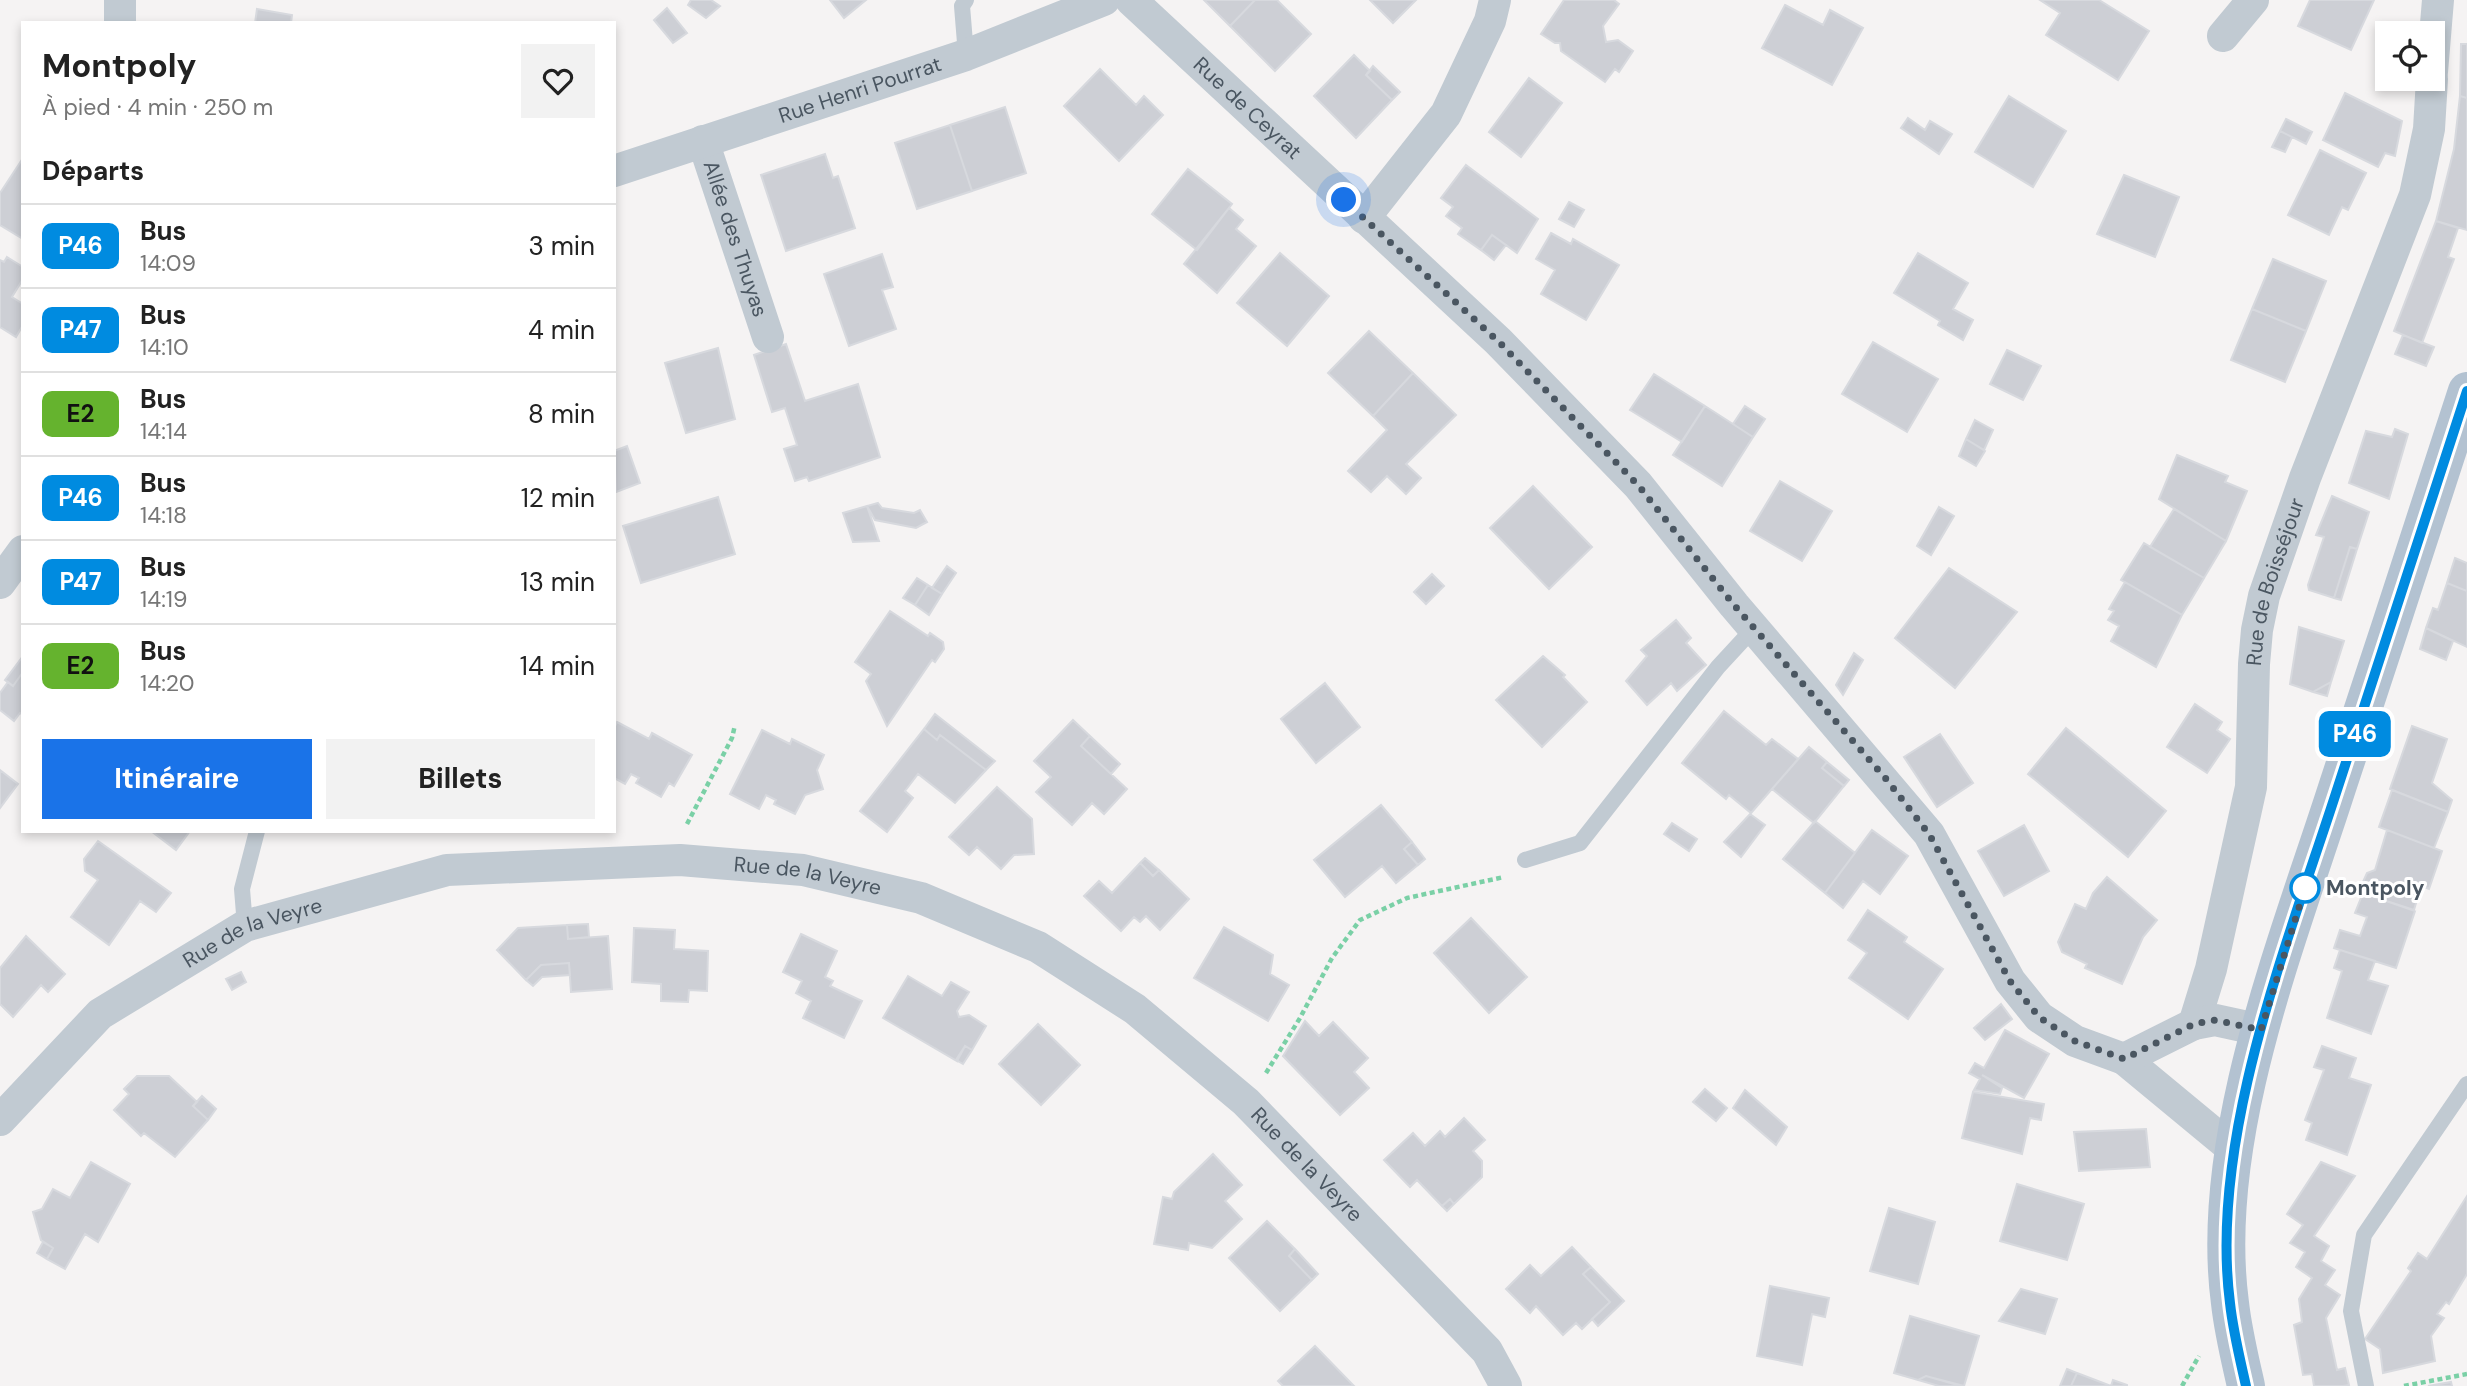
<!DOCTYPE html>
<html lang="fr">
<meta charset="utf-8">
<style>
body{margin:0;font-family:"DM Sans",sans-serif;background:#f2f2f2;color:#222;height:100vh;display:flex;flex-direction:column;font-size:26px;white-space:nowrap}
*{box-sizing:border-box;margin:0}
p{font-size:23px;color:#767676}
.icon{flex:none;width:38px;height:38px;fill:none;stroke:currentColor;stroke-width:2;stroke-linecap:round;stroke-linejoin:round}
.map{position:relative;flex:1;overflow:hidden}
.sheet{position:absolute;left:21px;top:21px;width:595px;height:812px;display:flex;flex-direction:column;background:#fff;border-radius:0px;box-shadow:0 4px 10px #0003}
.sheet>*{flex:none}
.badge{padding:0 14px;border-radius:10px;font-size:24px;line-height:46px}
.fabs{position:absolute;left:2375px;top:21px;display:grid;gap:14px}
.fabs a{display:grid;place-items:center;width:70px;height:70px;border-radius:0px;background:#fff;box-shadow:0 4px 10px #0003;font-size:35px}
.you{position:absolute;width:35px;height:35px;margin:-18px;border:5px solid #fff;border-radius:50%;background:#1a73e8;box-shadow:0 0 0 10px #1a73e833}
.map>.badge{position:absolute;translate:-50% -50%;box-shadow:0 0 0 4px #fff}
h2{padding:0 21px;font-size:26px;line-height:63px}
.round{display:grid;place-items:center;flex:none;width:74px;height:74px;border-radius:0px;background:#f2f2f2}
.summary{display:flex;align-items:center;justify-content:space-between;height:119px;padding:0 21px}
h1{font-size:33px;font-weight:700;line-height:52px}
.primary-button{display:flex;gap:14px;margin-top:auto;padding:14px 21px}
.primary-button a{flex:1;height:80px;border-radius:0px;background:#1a73e8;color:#fff;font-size:28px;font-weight:700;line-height:80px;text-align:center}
.primary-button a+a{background:#f2f2f2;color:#222}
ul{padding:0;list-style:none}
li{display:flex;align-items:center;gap:21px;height:84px;padding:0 21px;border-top:2px solid #e0e0e0}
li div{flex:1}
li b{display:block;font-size:26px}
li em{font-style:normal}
li .badge{min-width:77px;font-weight:700;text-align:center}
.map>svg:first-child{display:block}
</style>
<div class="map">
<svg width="2467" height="1386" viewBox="0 0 2467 1386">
<rect width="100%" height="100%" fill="#f5f3f3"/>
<path fill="#cdcfd5" stroke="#d7d9de" stroke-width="2" d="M691,0H711L720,6L706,18L688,5Z
M830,0H866L844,18Z
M1204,0H1255L1230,26Z
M1255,0H1277L1311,34L1275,71L1230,26Z
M1370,0H1416L1393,23Z
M1564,0H1614L1619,4L1603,26L1606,42L1618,40L1633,51L1619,72L1615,69L1605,82L1561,51L1560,43H1555L1541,34Z
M2040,0H2099L2149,31L2118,80L2046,35L2060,13Z
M2310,0H2374L2351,50L2298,26Z
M1785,5L1823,25L1830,10L1863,28L1832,85L1762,48Z
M667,8L687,33L673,43L654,20Z
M257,9L292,15L291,23H255Z
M2461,44H2467V98L2460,96Z
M1354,55L1370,71L1366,75L1392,100L1356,138L1314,96Z
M1373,66L1400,92L1392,100L1366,75Z
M1100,69L1136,105L1144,96L1163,115L1119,161L1064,106Z
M1529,78L1562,103L1521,157L1489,132Z
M2345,93L2402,121L2395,156L2385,153L2378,167L2323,140Z
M2009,96L2066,131L2033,187L1975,152Z
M2460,96L2467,98V230L2436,221L2454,149Z
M1005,107L1026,173L972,191L950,125Z
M1908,118L1925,130L1930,121L1952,134L1939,154L1901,128Z
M2286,119L2312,132L2306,144L2280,131Z
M950,125L972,191L917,209L895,143Z
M2280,131L2292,137L2285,152L2272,147Z
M2320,150L2366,173L2348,210L2342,207L2329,235L2288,215Z
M825,154L833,178L838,176L855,228L786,251L761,175Z
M23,158V239L0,225V193Z
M1466,165L1538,219L1517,253L1492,235L1481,250L1458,234L1462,228L1446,216L1453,207L1441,198Z
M1188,169L1232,204L1197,250L1152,214Z
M2124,175L2179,197L2155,257L2097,234Z
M1569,202L1584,210L1574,227L1559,219Z
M1229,208L1243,220L1236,229L1256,246L1217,293L1184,264Z
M2436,221L2458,228L2448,257L2454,259L2422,343L2394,331Z
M1551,233L1571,244L1573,239L1619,265L1586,320L1541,294L1555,270L1536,259Z
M1492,235L1506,245L1494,260L1481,250Z
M1280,253L1329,296L1287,346L1237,303Z
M1918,253L1968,283L1953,309L1973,320L1963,340L1938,325L1940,321L1894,293Z
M882,254L893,287L882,290L896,329L849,346L824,274Z
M7,257L23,267V279L12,297L23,304V325L16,337L0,327V260L4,262Z
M2273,259L2326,281L2306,331L2252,309Z
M2252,309L2306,331L2285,382L2231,360Z
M1369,331L1413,373L1373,416L1328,373Z
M2403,335L2434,347L2426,366L2395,354Z
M1873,342L1938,379L1907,432L1842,394Z
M786,344L805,401L858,384L880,457L809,481L807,477L795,481L784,449L797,445L785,408L772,412L754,355Z
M718,348L735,419L686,433L665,363Z
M2007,350L2041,366L2023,400L1990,384Z
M1413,373L1456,415L1406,464L1421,478L1406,494L1387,476L1371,492L1348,471L1387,430L1373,416Z
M1654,374L1705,406L1682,442L1630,410Z
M1705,406L1753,437L1722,486L1673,455Z
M1745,406L1765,419L1753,437L1733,424Z
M1975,420L1993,430L1984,450L1966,439Z
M2395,429L2408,434L2389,499L2349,483L2366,431L2392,437Z
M1966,439L1985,451L1976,466L1959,456Z
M627,446L640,483L616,492L614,451Z
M2177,455L2228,476L2225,482L2247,491L2226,541L2159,499Z
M1780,481L1832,511L1802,561L1750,531Z
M1533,486L1592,547L1549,589L1490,528Z
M2332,496L2369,512L2357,549L2350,547L2334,598L2309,590L2308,585L2324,537L2316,535Z
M718,497L735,554L641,583L623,526Z
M878,503L882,508L914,513L920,510L927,522L916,528L875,520L867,506Z
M867,506L879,541L853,542L843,513Z
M1939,507L1954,516L1931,555L1917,546Z
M2174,509L2226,541L2204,578L2150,547Z
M2144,543L2204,578L2182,615L2121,580Z
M2350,547L2357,549L2341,600L2334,598Z
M2455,558L2467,563V591L2447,583Z
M947,566L956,573L942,594L932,588Z
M1949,568L2017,612L1955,688L1895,638Z
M1432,574L1444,586L1426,604L1414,592Z
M917,578L928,585L915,605L903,598Z
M2125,582L2182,615L2156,667L2111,641L2119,626L2108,620L2114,611L2109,609Z
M2447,583L2467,591V647L2426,628L2433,608L2438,610Z
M928,585L942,594L929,615L915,605Z
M890,611L928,636L930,633L943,642L944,649L935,662L932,660L887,726L866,681L871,674L855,662Z
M1676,620L1691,638L1686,643L1706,665L1677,691L1671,683L1647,705L1626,681L1647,656L1641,650Z
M2299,627L2344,641L2331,682L2313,692L2290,684Z
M2426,628L2453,641L2446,660L2420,649Z
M1854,653L1863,660L1843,695L1836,685Z
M23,656V672L13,686L5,680Z
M1543,656L1565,675L1563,677L1587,702L1542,747L1496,700Z
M23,672V715L20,713L14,721L0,710V693L8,682L13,686Z
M2331,682L2327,696L2313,692Z
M1325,683L1360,727L1316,763L1281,719Z
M2195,704L2222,722L2217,730L2230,739L2207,773L2167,747Z
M1724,711L1766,745L1772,739L1798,759L1751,813L1729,795L1726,799L1682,763Z
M935,714L995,761L986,770L940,735L937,740L924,729Z
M1073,720L1090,736L1081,746L1127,789L1104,814L1092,803L1072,825L1036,792L1051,777L1034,761Z
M617,722L649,739L652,733L692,755L674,786L669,783L661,797L636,783L639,778L631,774L625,784L614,778V728Z
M2412,726L2447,739L2432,783L2452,800L2448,812L2390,789Z
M2066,728L2166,811L2128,857L2028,774Z
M924,729L937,740L940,735L986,770L955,803L918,774L905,791L913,798L887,832L860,811Z
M762,730L790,744L792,739L824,755L817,770L823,789L805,795L795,814L774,804L776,800L766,795L759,809L730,794Z
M1940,734L1973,783L1937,807L1904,757Z
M1090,736L1120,764L1111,774L1081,746Z
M1809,747L1827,762L1822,768L1844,786L1814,823L1772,789Z
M1827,762L1849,780L1844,786L1822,768Z
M0,770L18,784L0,808Z
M997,787L1032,819L1034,854L1014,855L1001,869L977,847L969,855L949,837Z
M2392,790L2448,812L2434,848L2379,827Z
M1381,805L1412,842L1404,849L1418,865L1396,883L1382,866L1345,897L1314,860Z
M1750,814L1765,825L1741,857L1724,842Z
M1815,821L1855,853L1825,893L1783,859Z
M1672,823L1697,839L1689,851L1664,834Z
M2024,825L2049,871L2004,896L1978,851Z
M1872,830L1908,856L1880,894L1863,881L1843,908L1825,893Z
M2387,830L2442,851L2429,889L2421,886L2414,910L2368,895L2362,884L2367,873L2375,870Z
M151,831H190L176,850Z
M98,841L171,893L156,912L140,901L109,945L71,917L98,880L85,871L84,859Z
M1412,842L1425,859L1418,865L1404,849Z
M1145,858L1159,870L1153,876L1140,863Z
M1140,863L1153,876L1159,870L1189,899L1160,930L1146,916L1140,922L1134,917L1121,931L1084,896L1099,881L1112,893Z
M2107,877L2157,920L2143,937L2122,984L2085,968L2087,964L2062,952L2058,942L2075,904L2086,909L2093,893Z
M2363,893L2415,911L2396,968L2334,948L2340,930L2360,936L2367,917L2355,913Z
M1868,910L1907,937L1904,942L1943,969L1908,1019L1849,978L1867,953L1848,940Z
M1471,918L1527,977L1489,1013L1434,953Z
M588,924L589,937L568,939L567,925Z
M567,925L568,939L608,936L612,989L571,992L569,963L541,965L526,980L497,950L518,928Z
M1224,927L1273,955L1270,974L1289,985L1268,1021L1194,978Z
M634,928L675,930L674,949L708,951L707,991L689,990L688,1002L661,1001V984L632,982Z
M801,934L837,951L825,977L833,981L830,986L862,1001L844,1038L803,1018L811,1001L796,993L802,981L783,972Z
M26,936L65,974L48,992L41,985L13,1017L0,1004V968Z
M2340,950L2375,961L2368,980L2388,986L2371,1034L2327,1018L2342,971L2334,968Z
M569,963L570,975L542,977L533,986L526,980L541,965Z
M241,972L246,982L232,990L226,979Z
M908,976L942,996L951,982L969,992L957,1011L959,1017L969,1015L986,1026L972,1050L965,1046L957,1061L883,1018Z
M2001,1004L2012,1019L1985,1040L1974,1028Z
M1305,1021L1319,1036L1333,1022L1368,1058L1354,1072L1369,1088L1340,1115L1283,1056Z
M1038,1024L1080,1065L1041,1105L999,1064Z
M2005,1030L2049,1054L2024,1098L1982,1075L2002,1088L2000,1094L1974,1090L1980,1079L1969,1073L1975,1063L1984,1068Z
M965,1046L972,1050L963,1064L956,1060Z
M2322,1046L2356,1058L2349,1078L2371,1085L2347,1155L2306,1140L2312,1123L2305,1120L2324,1070L2314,1067Z
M137,1076H169L197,1102L193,1106L208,1120L175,1157L144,1133L141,1136L114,1110L129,1094L124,1089Z
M1705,1089L1727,1108L1716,1121L1693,1102Z
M1745,1090L1787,1127L1776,1145L1733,1108Z
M1973,1092L2044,1104L2041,1120L2030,1118L2022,1154L1962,1138Z
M202,1096L216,1109L208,1120L193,1106Z
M1464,1118L1485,1140L1473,1151L1482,1161V1177L1454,1204L1450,1199L1442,1206L1417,1180L1410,1187L1384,1160L1413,1133L1425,1146L1440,1131L1445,1137Z
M2146,1129L2150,1167L2079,1171L2074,1132Z
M1213,1154L1242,1185L1225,1201L1242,1219L1212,1248L1189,1243L1188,1250L1154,1244L1163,1197L1172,1199L1174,1192Z
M91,1162L130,1184L98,1242L85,1234L65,1269L47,1259L53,1248L41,1240L33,1212L42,1209L53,1189L70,1198Z
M2321,1162L2355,1176L2314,1236L2329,1246L2321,1261L2335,1270L2325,1285L2340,1295L2326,1318L2337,1370L2345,1368L2349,1385L2343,1386H2314L2312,1374L2303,1375L2294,1325L2302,1322L2299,1299L2312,1278L2296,1267L2305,1252L2290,1243L2303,1225L2287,1214Z
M2017,1184L2084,1204L2067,1260L2000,1241Z
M2467,1196V1274L2449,1304L2446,1302L2437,1314L2444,1318L2431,1336L2435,1361L2383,1373L2380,1349L2365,1339L2411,1271L2408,1268L2418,1253L2427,1259Z
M1450,1199L1454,1204L1447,1211L1442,1206Z
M1889,1208L1935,1222L1918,1284L1870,1271Z
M1267,1221L1295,1249L1289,1256L1312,1280L1280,1311L1229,1258Z
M43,1242L53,1248L47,1259L37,1253Z
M1572,1247L1591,1267L1583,1274L1610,1302L1582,1329L1576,1323L1563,1335L1536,1306L1530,1313L1506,1289L1530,1265L1541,1276Z
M1295,1249L1318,1274L1312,1280L1289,1256Z
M1591,1267L1624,1301L1598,1326L1592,1319L1610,1302L1583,1274Z
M1770,1286L1829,1298L1825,1317L1812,1314L1802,1365L1757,1356Z
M2021,1289L2057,1299L2045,1334L1999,1321Z
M1910,1316L1979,1336L1964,1386L1926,1376L1918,1380L1894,1373Z
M1315,1346L1354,1386H1283L1278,1381Z
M2067,1369L2077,1373L2071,1386H2060Z
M2077,1373L2111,1386L2113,1380L2127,1385V1386H2071Z
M1926,1376L1961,1386H1939L1918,1380Z
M2451,1382L2452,1386H2428Z"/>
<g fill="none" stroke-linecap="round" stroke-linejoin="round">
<path stroke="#7ad0a6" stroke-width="4.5" stroke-dasharray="5 3.5" stroke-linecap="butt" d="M687,824L732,738L735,725
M1266,1073L1300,1018L1332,958L1360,920L1407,898L1504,877
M2182,1386L2199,1356
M2404,1386L2467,1374"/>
<path stroke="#c1cad2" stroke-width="16" d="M966,55L962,6L966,0
M1525,860L1580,843L1718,667L1754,628
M245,926L242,889L257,831
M2366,1386L2351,1311L2364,1235L2467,1084"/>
<g stroke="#c1cad2" stroke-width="32">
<path id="s1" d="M1131,0L1498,341L1638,485L1734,605L1929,834L2010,981L2039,1017L2075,1041L2124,1059L2234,1150"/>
<path d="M120,23V0"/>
<path d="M2223,36L2253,0"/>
<path d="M2432,72L2438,0"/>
<path id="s2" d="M703,141L768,337"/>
<path id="s3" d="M614,171L966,55L1104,0"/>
<path d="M1364,218L1446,114L1490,21L1495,0"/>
<path d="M0,583L23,551"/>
<path id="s4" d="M2194,1024L2211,969L2251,787L2254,664L2257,630L2264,596L2305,478L2415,195L2429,129L2432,79"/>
<path d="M2124,1059L2194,1024L2215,1020L2261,1030"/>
<path id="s5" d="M0,1120L100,1014L245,926L447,870L680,860L803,870L921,898L1038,947L1135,1009L1246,1102L1487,1351L1506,1386"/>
</g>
<path stroke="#b3c2d1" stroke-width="38" d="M2246,1386C2240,1359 2233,1331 2230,1303C2208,1139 2287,943 2337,788C2381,656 2424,523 2467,391"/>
</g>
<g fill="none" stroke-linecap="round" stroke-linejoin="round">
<g stroke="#fff" stroke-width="16">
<path id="line" d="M2246,1386C2240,1359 2233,1331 2230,1303C2209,1140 2286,947 2336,793C2379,659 2423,525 2467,391"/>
</g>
<use href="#line" stroke="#008be0" stroke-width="10"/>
<path stroke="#4a5661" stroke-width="7" stroke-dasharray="0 12.6" d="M1344,200L1498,341L1638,485L1734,605L1887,780L1929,834L2010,981L2039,1017L2075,1041L2124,1059L2194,1024L2215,1020L2261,1030L2305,888"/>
</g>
<circle fill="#fff" stroke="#008be0" stroke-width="3.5" cx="2305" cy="888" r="14"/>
<g text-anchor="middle" stroke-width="6" stroke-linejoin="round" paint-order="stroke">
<g font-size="21" fill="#4a5661" stroke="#fff">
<text dy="7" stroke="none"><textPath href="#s3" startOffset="259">Rue Henri Pourrat</textPath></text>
<text dy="7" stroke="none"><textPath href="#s1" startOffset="159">Rue de Ceyrat</textPath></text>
<text dy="7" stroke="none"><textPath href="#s2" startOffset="103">Allée des Thuyas</textPath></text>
<text dy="7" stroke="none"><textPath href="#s4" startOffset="452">Rue de Boisséjour</textPath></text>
<text dy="7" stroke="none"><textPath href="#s5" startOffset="887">Rue de la Veyre</textPath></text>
<text dy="7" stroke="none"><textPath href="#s5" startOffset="320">Rue de la Veyre</textPath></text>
<text dy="7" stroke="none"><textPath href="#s5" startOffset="1477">Rue de la Veyre</textPath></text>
</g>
<g font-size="21" font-weight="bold" fill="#4a5661" stroke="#fff" text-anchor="start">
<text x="2326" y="895">Montpoly</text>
</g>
</g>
</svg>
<div class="fabs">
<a><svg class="icon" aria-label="locate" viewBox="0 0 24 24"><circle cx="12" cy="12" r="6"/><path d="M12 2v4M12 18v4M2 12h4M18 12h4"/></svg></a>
</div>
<div class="you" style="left:1344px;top:200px"></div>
<b class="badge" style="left:2355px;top:734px;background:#008be0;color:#fff">P46</b>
<section class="sheet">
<div class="summary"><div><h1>Montpoly</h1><p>À pied · 4 min · 250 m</p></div><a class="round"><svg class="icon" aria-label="heart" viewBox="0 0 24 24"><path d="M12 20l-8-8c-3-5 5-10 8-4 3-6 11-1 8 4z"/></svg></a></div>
<h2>Départs</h2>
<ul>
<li><span class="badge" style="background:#008be0;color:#fff">P46</span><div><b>Bus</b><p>14:09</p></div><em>3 min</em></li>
<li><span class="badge" style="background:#008be0;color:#fff">P47</span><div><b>Bus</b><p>14:10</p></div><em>4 min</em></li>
<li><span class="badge" style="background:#65b32e;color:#111">E2</span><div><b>Bus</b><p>14:14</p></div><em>8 min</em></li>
<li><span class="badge" style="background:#008be0;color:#fff">P46</span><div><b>Bus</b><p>14:18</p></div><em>12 min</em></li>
<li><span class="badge" style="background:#008be0;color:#fff">P47</span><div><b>Bus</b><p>14:19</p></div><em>13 min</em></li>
<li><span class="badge" style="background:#65b32e;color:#111">E2</span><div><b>Bus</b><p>14:20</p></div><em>14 min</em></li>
</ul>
<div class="primary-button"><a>Itinéraire</a><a>Billets</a></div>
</section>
</div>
